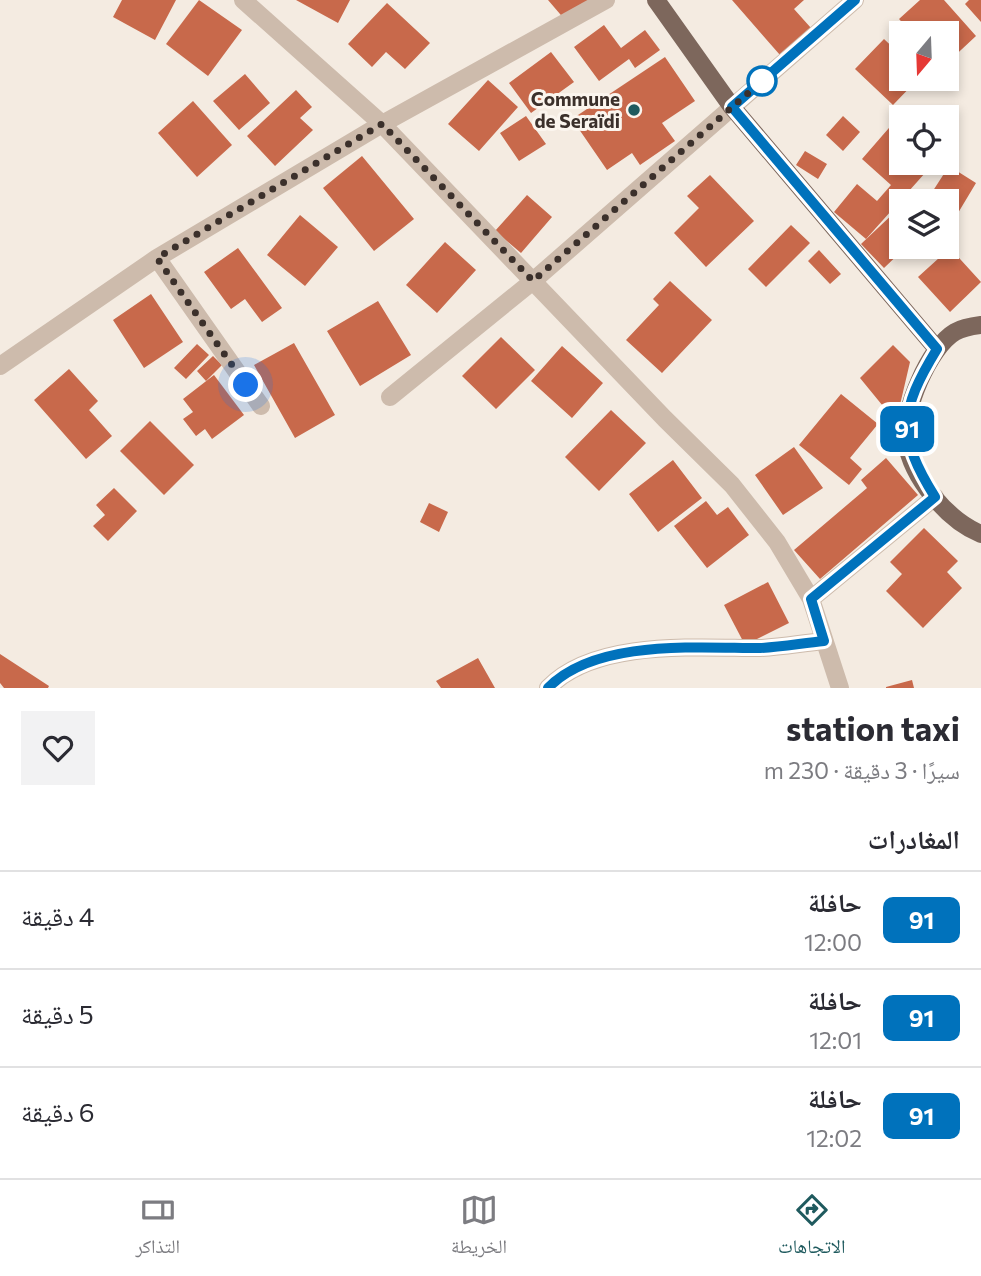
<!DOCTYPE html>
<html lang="ar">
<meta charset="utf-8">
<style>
body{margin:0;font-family:Commissioner,"Noto Naskh Arabic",sans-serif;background:#f2f2f3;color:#2b2b33;direction:rtl;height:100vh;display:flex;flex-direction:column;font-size:26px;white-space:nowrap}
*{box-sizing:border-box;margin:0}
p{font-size:23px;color:#7c7c81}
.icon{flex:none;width:38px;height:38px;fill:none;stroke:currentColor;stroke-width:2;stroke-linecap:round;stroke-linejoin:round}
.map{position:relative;height:688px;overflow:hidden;direction:ltr}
.sheet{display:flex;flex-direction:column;background:#fff;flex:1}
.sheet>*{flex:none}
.badge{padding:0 14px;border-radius:10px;font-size:24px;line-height:46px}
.needle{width:46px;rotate:199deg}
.buttons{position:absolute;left:889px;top:21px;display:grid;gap:14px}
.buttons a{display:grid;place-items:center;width:70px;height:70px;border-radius:0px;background:#fff;box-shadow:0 4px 10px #0003;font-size:35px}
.you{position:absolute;width:35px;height:35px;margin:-18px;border:5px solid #fff;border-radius:50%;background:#1a73e8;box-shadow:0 0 0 10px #1a73e833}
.map>.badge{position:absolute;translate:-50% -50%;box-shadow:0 0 0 4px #fff}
h2{padding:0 21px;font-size:26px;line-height:63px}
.round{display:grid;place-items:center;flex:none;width:74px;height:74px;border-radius:0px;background:#f2f2f3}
.summary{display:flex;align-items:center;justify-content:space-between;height:119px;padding:0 21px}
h1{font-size:33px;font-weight:700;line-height:52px}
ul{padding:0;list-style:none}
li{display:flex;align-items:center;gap:21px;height:98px;padding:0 21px;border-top:2px solid #e1e1e2}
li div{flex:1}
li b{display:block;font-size:26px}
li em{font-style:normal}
li .badge{min-width:77px;font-weight:700;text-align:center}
.dock{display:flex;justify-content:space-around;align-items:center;height:98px;border-top:2px solid #e1e1e2;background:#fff;font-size:19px;color:#7c7c81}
.dock a{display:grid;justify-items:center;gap:4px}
.dock .selected{color:#1f5a5e}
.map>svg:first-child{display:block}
</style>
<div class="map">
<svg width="981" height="688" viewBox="0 0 981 688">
<rect width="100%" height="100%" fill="#f4ebe1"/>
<path fill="#c8694b" d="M122,0H176L155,40L113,17Z
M199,0L242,30L208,76L166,44Z
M296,0H350L338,23Z
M548,0H590L566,21Z
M732,0H804L794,9L811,28L780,55Z
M920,0H944L976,36L947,63V33H912L899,19Z
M969,0H981V22L965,4Z
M387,3L430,43L405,69L386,52L372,67L348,44Z
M604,25L621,48L645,30L660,50L635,68L629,59L599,81L574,47Z
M884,39L901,55V79H918L893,105L855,69Z
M551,52L574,82L531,113L509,83Z
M665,57L695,101L662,123L675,141L640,165L632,153L607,170L572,119Z
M245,74L270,103L239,130L213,101Z
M488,80L518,107L479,151L448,124Z
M296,90L312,107L300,118L313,130L275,166L247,136Z
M193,101L232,145L197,177L158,133Z
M526,116L546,144L519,161L500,133Z
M843,116L860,132L843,151L826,135Z
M895,121L901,126V163H934L866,239L834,212L857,184L877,201L891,185L862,159Z
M805,151L827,164L818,179L796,165Z
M362,156L414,219L374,251L323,188Z
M949,166L976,183L955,218L947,212V201L927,200Z
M710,175L754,221L706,267L674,233L699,208L687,196Z
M527,195L552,217L521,253L495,231Z
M897,210L901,215V247H906L884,268L861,244Z
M300,215L338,247L305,286L267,255Z
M791,225L810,243L766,287L748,269Z
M445,242L476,270L437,313L406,285Z
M238,248L282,308L262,322L245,299L231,309L204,272Z
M950,248L981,282L950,312L918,277Z
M819,250L841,274L830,284L808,261Z
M670,281L712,320L662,373L626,340L659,305L653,299Z
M151,294L183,342L144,368L113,320Z
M378,301L411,355L360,386L327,331Z
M501,337L535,370L496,409L462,376Z
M294,343L335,415L295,438L254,365Z
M197,344L209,355L186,379L174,368Z
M893,345L910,362L896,422L860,378Z
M562,346L603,383L572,418L531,381Z
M213,356L222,365L206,381L197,371Z
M69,369L98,401L89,410L112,436L86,459L34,400Z
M214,375L244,415L212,439L205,429L196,436L183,419L193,412L183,399Z
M841,394L878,424L850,458L862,469L849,485L799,445Z
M611,410L646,443L599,491L565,457Z
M150,421L194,465L164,495L120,451Z
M794,447L823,488L783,515L755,475Z
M886,458L918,495L820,579L794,550L867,488L861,480Z
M673,460L702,498L658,532L629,494Z
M114,488L137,511L108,541L93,526L105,515L96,505Z
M706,501L717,515L728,507L749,535L707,568L674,526Z
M429,503L448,512L439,532L420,522Z
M924,528L958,561L947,572L962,588L923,628L886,591L902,574L890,562Z
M768,582L789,623L745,645L724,605Z
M0,654L49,686L48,688H4L0,683Z
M478,658L495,688H441L436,681Z
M912,680L914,688H886V687Z"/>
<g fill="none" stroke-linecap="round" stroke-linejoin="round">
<path stroke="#cdbbac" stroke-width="18" d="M243,0L382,124L665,419L732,485L777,542L811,599L840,688
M157,258L261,406
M0,366L157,258L382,124L606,0
M390,397L533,281L855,0
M811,599L935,497
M548,688C595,639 698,648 760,648C781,647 803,643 824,641"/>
<path stroke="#7d675c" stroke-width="18" d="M656,0L732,107L937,349
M981,325C973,326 962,328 955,332C929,347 902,412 906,441C912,478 947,520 981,534"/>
</g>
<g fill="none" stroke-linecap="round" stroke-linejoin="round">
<g stroke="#fff" stroke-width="16">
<path id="line" d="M548,688C595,639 698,648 760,648C781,647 803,643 824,641L811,599L935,497C897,436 899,411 937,349L732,107L855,0"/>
</g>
<use href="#line" stroke="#0072bc" stroke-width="10"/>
<path stroke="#3b302b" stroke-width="7" stroke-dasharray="0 12.6" d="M246,385L157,258L382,124L533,281L762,81"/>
</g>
<circle fill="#fff" stroke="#0072bc" stroke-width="3.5" cx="762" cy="81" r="14"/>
<circle fill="#1f5a5e" stroke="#fbf5ee" stroke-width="2.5" cx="634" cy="110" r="7"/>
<g text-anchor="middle" stroke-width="6" stroke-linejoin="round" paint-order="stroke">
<g font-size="19" font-weight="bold" fill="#3b302b" stroke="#fbf5ee" text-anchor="end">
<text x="620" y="106">Commune<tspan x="620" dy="22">de Seraïdi</tspan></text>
</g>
</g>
</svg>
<div class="buttons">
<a><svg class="needle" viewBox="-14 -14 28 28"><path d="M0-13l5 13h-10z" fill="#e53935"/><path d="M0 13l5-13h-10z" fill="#7c7c81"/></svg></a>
<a><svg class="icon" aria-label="locate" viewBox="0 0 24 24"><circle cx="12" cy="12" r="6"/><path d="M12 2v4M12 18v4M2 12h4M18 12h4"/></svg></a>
<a><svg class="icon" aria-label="layers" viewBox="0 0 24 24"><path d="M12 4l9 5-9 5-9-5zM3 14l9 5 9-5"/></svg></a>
</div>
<div class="you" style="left:246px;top:385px"></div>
<b class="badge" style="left:907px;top:429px;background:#0072bc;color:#fff">91</b>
</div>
<section class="sheet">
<div class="summary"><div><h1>station taxi</h1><p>سيرًا · 3 دقيقة · 230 m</p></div><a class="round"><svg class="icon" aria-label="heart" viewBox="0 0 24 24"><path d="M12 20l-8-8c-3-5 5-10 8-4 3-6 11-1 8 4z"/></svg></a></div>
<h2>المغادرات</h2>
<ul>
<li><span class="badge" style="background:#0072bc;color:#fff">91</span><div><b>حافلة</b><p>12:00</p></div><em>4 دقيقة</em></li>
<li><span class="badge" style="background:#0072bc;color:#fff">91</span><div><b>حافلة</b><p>12:01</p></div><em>5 دقيقة</em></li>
<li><span class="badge" style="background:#0072bc;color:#fff">91</span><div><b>حافلة</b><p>12:02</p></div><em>6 دقيقة</em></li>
</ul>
</section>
<nav class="dock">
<a class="selected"><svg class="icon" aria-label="directions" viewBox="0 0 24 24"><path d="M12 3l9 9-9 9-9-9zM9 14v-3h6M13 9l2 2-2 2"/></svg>الاتجاهات</a>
<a><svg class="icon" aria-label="map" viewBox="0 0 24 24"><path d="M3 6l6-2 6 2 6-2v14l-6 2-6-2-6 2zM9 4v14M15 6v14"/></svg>الخريطة</a>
<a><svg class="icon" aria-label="tickets" viewBox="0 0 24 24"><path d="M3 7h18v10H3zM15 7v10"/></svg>التذاكر</a>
</nav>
